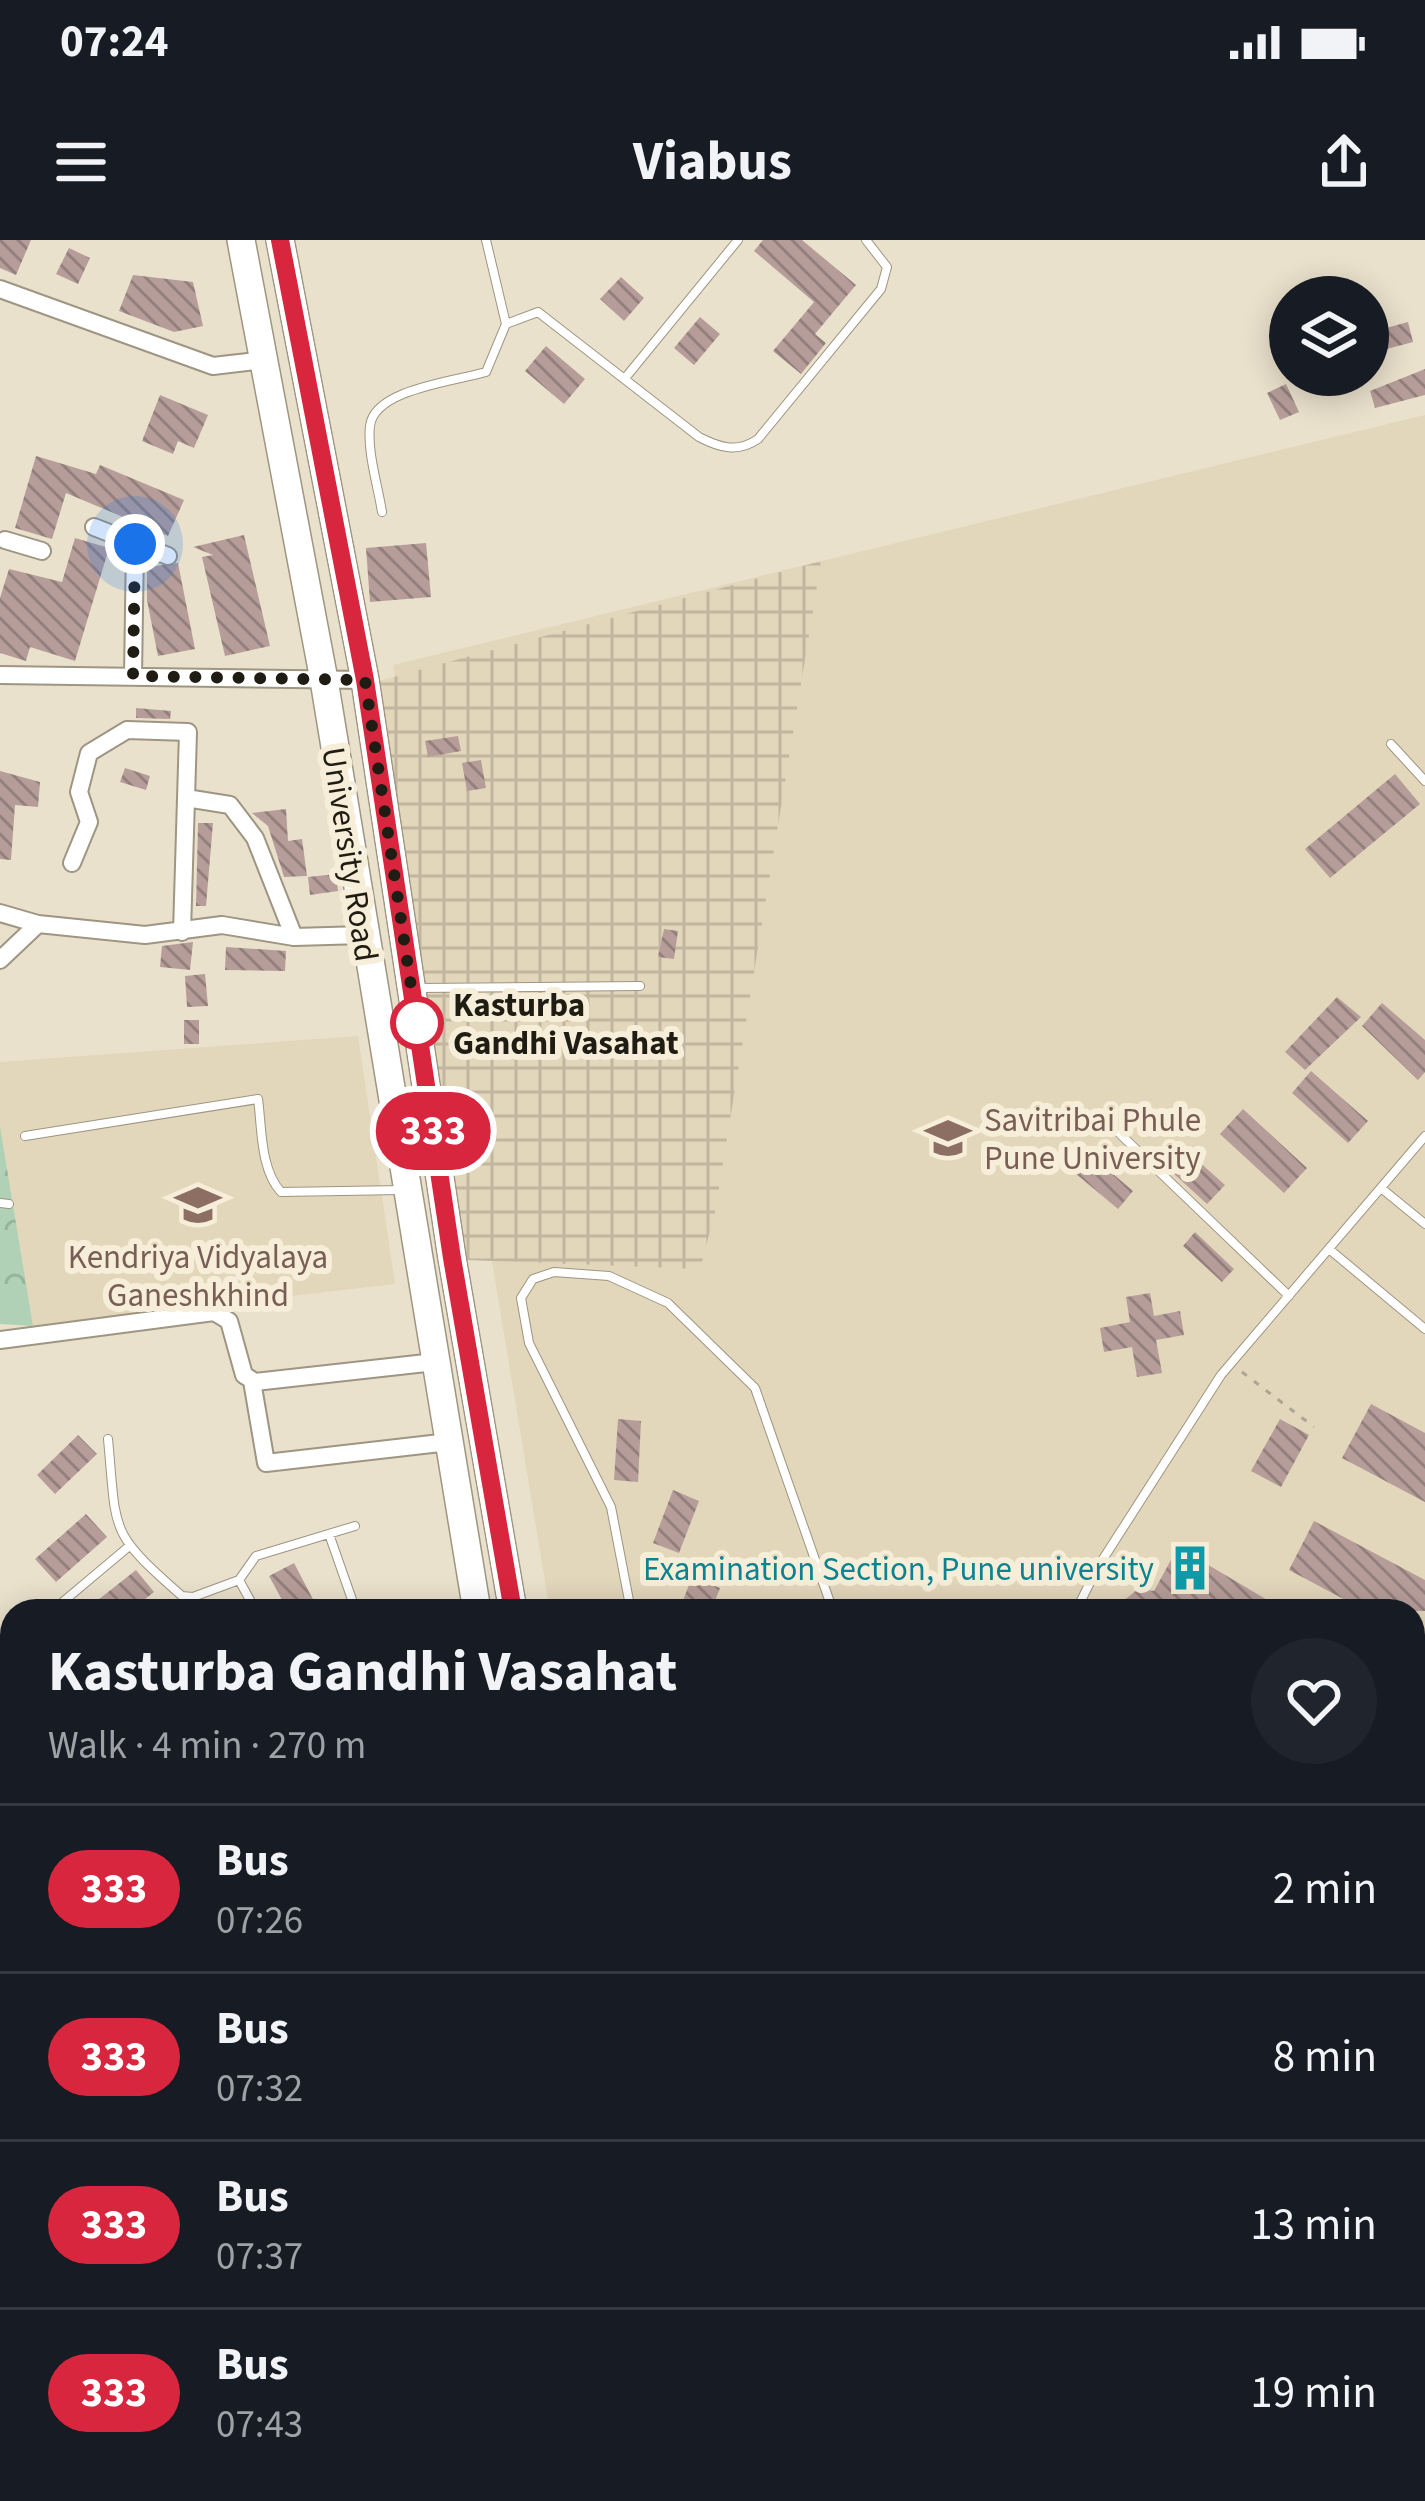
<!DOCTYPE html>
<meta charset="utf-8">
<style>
body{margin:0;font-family:"Source Sans 3",sans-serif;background:#20242c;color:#f1f3f6;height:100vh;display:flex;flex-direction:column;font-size:45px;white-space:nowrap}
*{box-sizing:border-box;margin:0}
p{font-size:39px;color:#9ea1a6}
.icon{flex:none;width:66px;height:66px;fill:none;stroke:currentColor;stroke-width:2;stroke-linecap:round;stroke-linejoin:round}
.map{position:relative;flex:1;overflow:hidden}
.drawer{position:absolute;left:0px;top:1359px;width:1425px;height:903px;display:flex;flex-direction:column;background:#171b24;border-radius:36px 36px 0 0;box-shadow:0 6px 30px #0003}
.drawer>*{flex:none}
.badge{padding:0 24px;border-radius:39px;font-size:42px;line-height:78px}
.controls{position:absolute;left:1269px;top:36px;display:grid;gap:24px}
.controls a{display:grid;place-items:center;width:120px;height:120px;border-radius:50%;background:#171b24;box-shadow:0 6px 30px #0003;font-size:60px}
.you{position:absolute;width:60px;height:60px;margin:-30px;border:9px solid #fff;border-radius:50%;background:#1a73e8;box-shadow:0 0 0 18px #1a73e833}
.map>.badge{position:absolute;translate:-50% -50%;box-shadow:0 0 0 6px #fff}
.round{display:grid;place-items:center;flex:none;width:126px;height:126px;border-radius:63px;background:#20242c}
.summary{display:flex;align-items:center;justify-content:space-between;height:204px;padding:0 48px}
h1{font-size:57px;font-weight:700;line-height:90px}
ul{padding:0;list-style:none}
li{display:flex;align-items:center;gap:36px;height:168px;padding:0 48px;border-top:3px solid #363941}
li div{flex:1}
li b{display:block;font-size:45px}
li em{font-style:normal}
li .badge{min-width:132px;font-weight:700;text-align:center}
.status{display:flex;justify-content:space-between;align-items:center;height:84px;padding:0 60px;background:#171b24;direction:ltr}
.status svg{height:33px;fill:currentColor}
header{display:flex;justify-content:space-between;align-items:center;height:156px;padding:0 48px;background:#171b24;font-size:54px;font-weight:700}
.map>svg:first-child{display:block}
</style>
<div class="status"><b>07:24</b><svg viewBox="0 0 49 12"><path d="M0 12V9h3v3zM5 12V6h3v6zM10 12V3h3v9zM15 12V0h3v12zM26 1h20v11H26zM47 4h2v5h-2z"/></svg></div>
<header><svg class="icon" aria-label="menu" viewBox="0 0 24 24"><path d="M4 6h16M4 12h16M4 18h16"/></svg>Viabus<svg class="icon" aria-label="share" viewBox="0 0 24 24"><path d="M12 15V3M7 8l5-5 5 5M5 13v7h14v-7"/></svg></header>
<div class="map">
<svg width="1425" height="2261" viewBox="0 0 1425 2261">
<defs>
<pattern id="industrial-grid" width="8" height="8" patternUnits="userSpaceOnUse" patternTransform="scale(3)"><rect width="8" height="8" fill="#e2d6bb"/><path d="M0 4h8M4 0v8" fill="none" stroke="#c1b7a0"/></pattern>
<pattern id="park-crowns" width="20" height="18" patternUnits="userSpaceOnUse" patternTransform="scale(3)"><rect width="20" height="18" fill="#b1d1b6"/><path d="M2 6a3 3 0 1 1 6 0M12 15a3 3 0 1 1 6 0" fill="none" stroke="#98b39c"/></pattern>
<pattern id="building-back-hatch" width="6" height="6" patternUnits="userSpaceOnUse" patternTransform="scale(3)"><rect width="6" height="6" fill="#b69d9a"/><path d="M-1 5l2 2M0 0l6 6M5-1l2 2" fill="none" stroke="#937f7c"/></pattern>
</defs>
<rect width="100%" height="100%" fill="#eae1cc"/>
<path fill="#e2d6bb" d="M1425,175V2261H697L695,2250H1413V1371H550L393,425Z
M358,796L395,1044L33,1086L0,886V822Z"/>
<path fill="url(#industrial-grid)" d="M821,321L715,972L700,1029L466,1020L375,442Z"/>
<path fill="url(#park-crowns)" d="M0,886L33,1086L0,1084Z
M12,1751V1952L0,1956V1756Z"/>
<path fill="url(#building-back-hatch)" d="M0,0H31L16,35L0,28Z
M763,0H802L856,45L815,94L826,103L801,134L773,111L814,62L754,11Z
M69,8L90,18L78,44L56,34Z
M133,35L193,42L203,86L174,92L119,71Z
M621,37L644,58L624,81L600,59Z
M700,77L720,94L694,125L674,108Z
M1408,82L1413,102L1368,114V93Z
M546,106L585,139L564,164L525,131Z
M1425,129V155L1375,168L1370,151Z
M1286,144L1299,172L1280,180L1267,153Z
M160,155L208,175L194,208L178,201L173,214L142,201Z
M36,216L96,234L100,225L184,260L168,296L66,253L52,299L15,288Z
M244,295L270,406L225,416L202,317L213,315L193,307Z
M75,298L109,308L75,421L30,407L26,421L0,413V358L9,329L62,342Z
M426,303L431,357L370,362L366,308Z
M178,323L195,409L158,416L147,360V327Z
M136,468L171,471L170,479L136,478Z
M458,496L461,511L428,517L425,501Z
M481,520L486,548L467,551L462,523Z
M125,528L150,536L146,550L120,542Z
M0,531L40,542L38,567L15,565L11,620L0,619Z
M1395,534L1420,564L1330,638L1305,609Z
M286,569L288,601L302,599L307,636L284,637L268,586L252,573Z
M198,583H213L206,666H196Z
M336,634L338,651L310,655L308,637Z
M664,689L678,691L674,719L658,717Z
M193,702L190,730L160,727L162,706Z
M226,707L286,711L285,731L225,730Z
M205,734L208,766L187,767L185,736Z
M1337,757L1361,777L1305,830L1285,812Z
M1382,763L1425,800V832L1418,840L1362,786Z
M184,780H199V804H184Z
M1311,831L1368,881L1348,903L1292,853Z
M1243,869L1307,928L1284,953L1220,894Z
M1178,903L1225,945L1207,964L1161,922Z
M1085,910L1133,951L1118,969L1069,928Z
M1195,992L1234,1029L1222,1042L1183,1006Z
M1150,1053L1154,1076L1180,1071L1184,1095L1156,1100L1162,1133L1137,1137L1132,1107L1104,1112L1100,1088L1130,1082L1126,1057Z
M1371,1164L1425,1193V1262L1342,1218Z
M618,1179L641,1181L638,1242L614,1240Z
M1280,1179L1309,1195L1281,1247L1251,1231Z
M78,1195L97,1214L55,1254L37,1235Z
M673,1250L699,1261L679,1313L653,1303Z
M86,1274L107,1297L56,1342L35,1319Z
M1314,1281L1425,1340V1371H1366L1289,1330Z
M1178,1307L1286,1371H1111L1138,1349L1154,1351Z
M294,1323L319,1371H288L269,1336Z
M136,1330L154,1352L130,1371H84Z
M692,1337L720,1348L711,1371H679Z"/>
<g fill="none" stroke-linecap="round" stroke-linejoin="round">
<g stroke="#9e9582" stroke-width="10">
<path id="service" d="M506,84L538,72L699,197C720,208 738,213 758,199L881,49L887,27L866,0
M626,137L738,0
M382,272C378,246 367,212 370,186C374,149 456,141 486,132L506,84L486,0
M1391,504L1425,541
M419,748L640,746
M1120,894L1289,1056
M25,896L258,859C262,888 260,929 281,952L402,950
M1381,948L1425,984
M0,963L9,964
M1329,1009L1425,1089
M108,1199C117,1294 108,1291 182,1356L193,1357L239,1340L256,1316L355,1286
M329,1294L356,1371
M239,1340L256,1371
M52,1371L127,1308
M631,1371L611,1267L529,1103L521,1058L533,1039L554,1032L609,1036L668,1063L755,1148L833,1371
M1076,1371L1096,1330L1221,1135L1425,896
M0,1415L12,1405
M0,1486L12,1509
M1413,1496L1425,1503
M0,1690L12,1684
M7,2050L12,2052
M1413,2096L1425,2075
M1413,2136L1425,2146
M80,2250L83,2261
M143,2250L145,2261
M232,2250L233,2261
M313,2250L315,2261
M392,2250L394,2261
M857,2250L861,2261
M90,2261L105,2250"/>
</g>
<g stroke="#9e9582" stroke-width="15">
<path id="pedestrian" d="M5,1626L12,1632
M0,1673L12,1679"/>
</g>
<g stroke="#9e9582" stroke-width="20">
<path id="minor" d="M0,49L213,126L265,120
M94,287L168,316
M5,300L42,311
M0,435L365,440
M133,436L135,304
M186,558L230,565L255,598L294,697
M72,623L89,582L79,552L89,513L127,490L188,492L182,692
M0,673L38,684L145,695L222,685L294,697L363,695
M0,720L38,684
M0,1100L214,1072L229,1081L244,1135L255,1142L435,1122
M252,1141L266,1223L449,1202"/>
</g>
<g stroke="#9e9582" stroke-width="30">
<path id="primary" d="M241,0L324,440L477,1371
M280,0L365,440L452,1018L513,1371
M630,2250L632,2261
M663,2250L665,2261"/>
</g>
<path stroke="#aca594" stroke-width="3" stroke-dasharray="6 9" stroke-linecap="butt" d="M1242,1132L1314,1187
M1219,2261L1233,2250"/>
<use href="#service" stroke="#fff" stroke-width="8"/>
<use href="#pedestrian" stroke="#fff" stroke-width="12"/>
<use href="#minor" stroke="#fff" stroke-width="16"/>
<use href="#primary" stroke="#fff" stroke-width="27"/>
</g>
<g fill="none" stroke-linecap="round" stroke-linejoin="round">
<g stroke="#fff" stroke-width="27">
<path id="line" d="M280,0L365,440L452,1018L513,1371"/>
</g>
<use href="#line" stroke="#d7263d" stroke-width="18"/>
<path stroke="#1f1c14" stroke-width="12" stroke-dasharray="0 21.6" d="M135,304L133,436L365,440L418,793L417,783"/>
</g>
<defs>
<g id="university-bare" transform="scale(3.6)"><path d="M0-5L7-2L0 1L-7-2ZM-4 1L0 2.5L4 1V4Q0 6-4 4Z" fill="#8d6e63" stroke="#f7eed9" stroke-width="2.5" paint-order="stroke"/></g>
<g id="school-bare" transform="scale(3.6)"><path d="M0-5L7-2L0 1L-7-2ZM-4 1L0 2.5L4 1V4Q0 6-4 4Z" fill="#8d6e63" stroke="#f7eed9" stroke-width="2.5" paint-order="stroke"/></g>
<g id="building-bare" transform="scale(3.6)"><path d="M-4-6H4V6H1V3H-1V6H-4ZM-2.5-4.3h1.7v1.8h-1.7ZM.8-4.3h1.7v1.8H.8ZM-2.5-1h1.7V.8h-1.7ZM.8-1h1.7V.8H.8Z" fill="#0f9aa8" stroke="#f7eed9" stroke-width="2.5" paint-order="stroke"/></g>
</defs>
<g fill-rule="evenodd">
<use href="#university-bare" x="948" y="898"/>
<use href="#school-bare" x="198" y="965"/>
<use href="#building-bare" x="1190" y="1328"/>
</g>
<circle fill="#fff" stroke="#d7263d" stroke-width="6" cx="417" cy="783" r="24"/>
<g text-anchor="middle" stroke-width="12" stroke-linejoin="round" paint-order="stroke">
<g font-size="33" fill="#1f1c14" stroke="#f7eed9">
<text transform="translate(351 614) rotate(81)" y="12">University Road</text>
</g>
<g font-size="33" font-weight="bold" fill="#1f1c14" stroke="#f7eed9" text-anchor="start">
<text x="453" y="776">Kasturba<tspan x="453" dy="38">Gandhi Vasahat</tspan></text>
</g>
<g font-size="33" fill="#785e54" stroke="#f7eed9" text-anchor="start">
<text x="984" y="891">Savitribai Phule<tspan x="984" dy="38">Pune University</tspan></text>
<text x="198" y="1028" text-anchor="middle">Kendriya Vidyalaya<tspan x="198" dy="38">Ganeshkhind</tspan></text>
</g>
<g font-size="33" fill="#0d838f" stroke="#f7eed9" text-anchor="end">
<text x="1154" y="1340">Examination Section, Pune university</text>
</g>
</g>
</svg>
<div class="controls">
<a><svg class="icon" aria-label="layers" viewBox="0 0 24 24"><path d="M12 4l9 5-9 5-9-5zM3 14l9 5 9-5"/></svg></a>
</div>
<div class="you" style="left:135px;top:304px"></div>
<b class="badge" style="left:433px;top:891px;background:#d7263d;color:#fff">333</b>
<section class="drawer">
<div class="summary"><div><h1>Kasturba Gandhi Vasahat</h1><p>Walk · 4 min · 270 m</p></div><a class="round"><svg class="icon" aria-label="heart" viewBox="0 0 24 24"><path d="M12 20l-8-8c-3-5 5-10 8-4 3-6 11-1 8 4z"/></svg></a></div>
<ul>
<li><span class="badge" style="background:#d7263d;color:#fff">333</span><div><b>Bus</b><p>07:26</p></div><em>2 min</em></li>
<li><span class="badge" style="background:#d7263d;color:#fff">333</span><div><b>Bus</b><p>07:32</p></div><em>8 min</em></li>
<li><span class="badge" style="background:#d7263d;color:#fff">333</span><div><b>Bus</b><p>07:37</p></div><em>13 min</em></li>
<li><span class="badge" style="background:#d7263d;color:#fff">333</span><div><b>Bus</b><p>07:43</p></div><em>19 min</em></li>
</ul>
</section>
</div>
